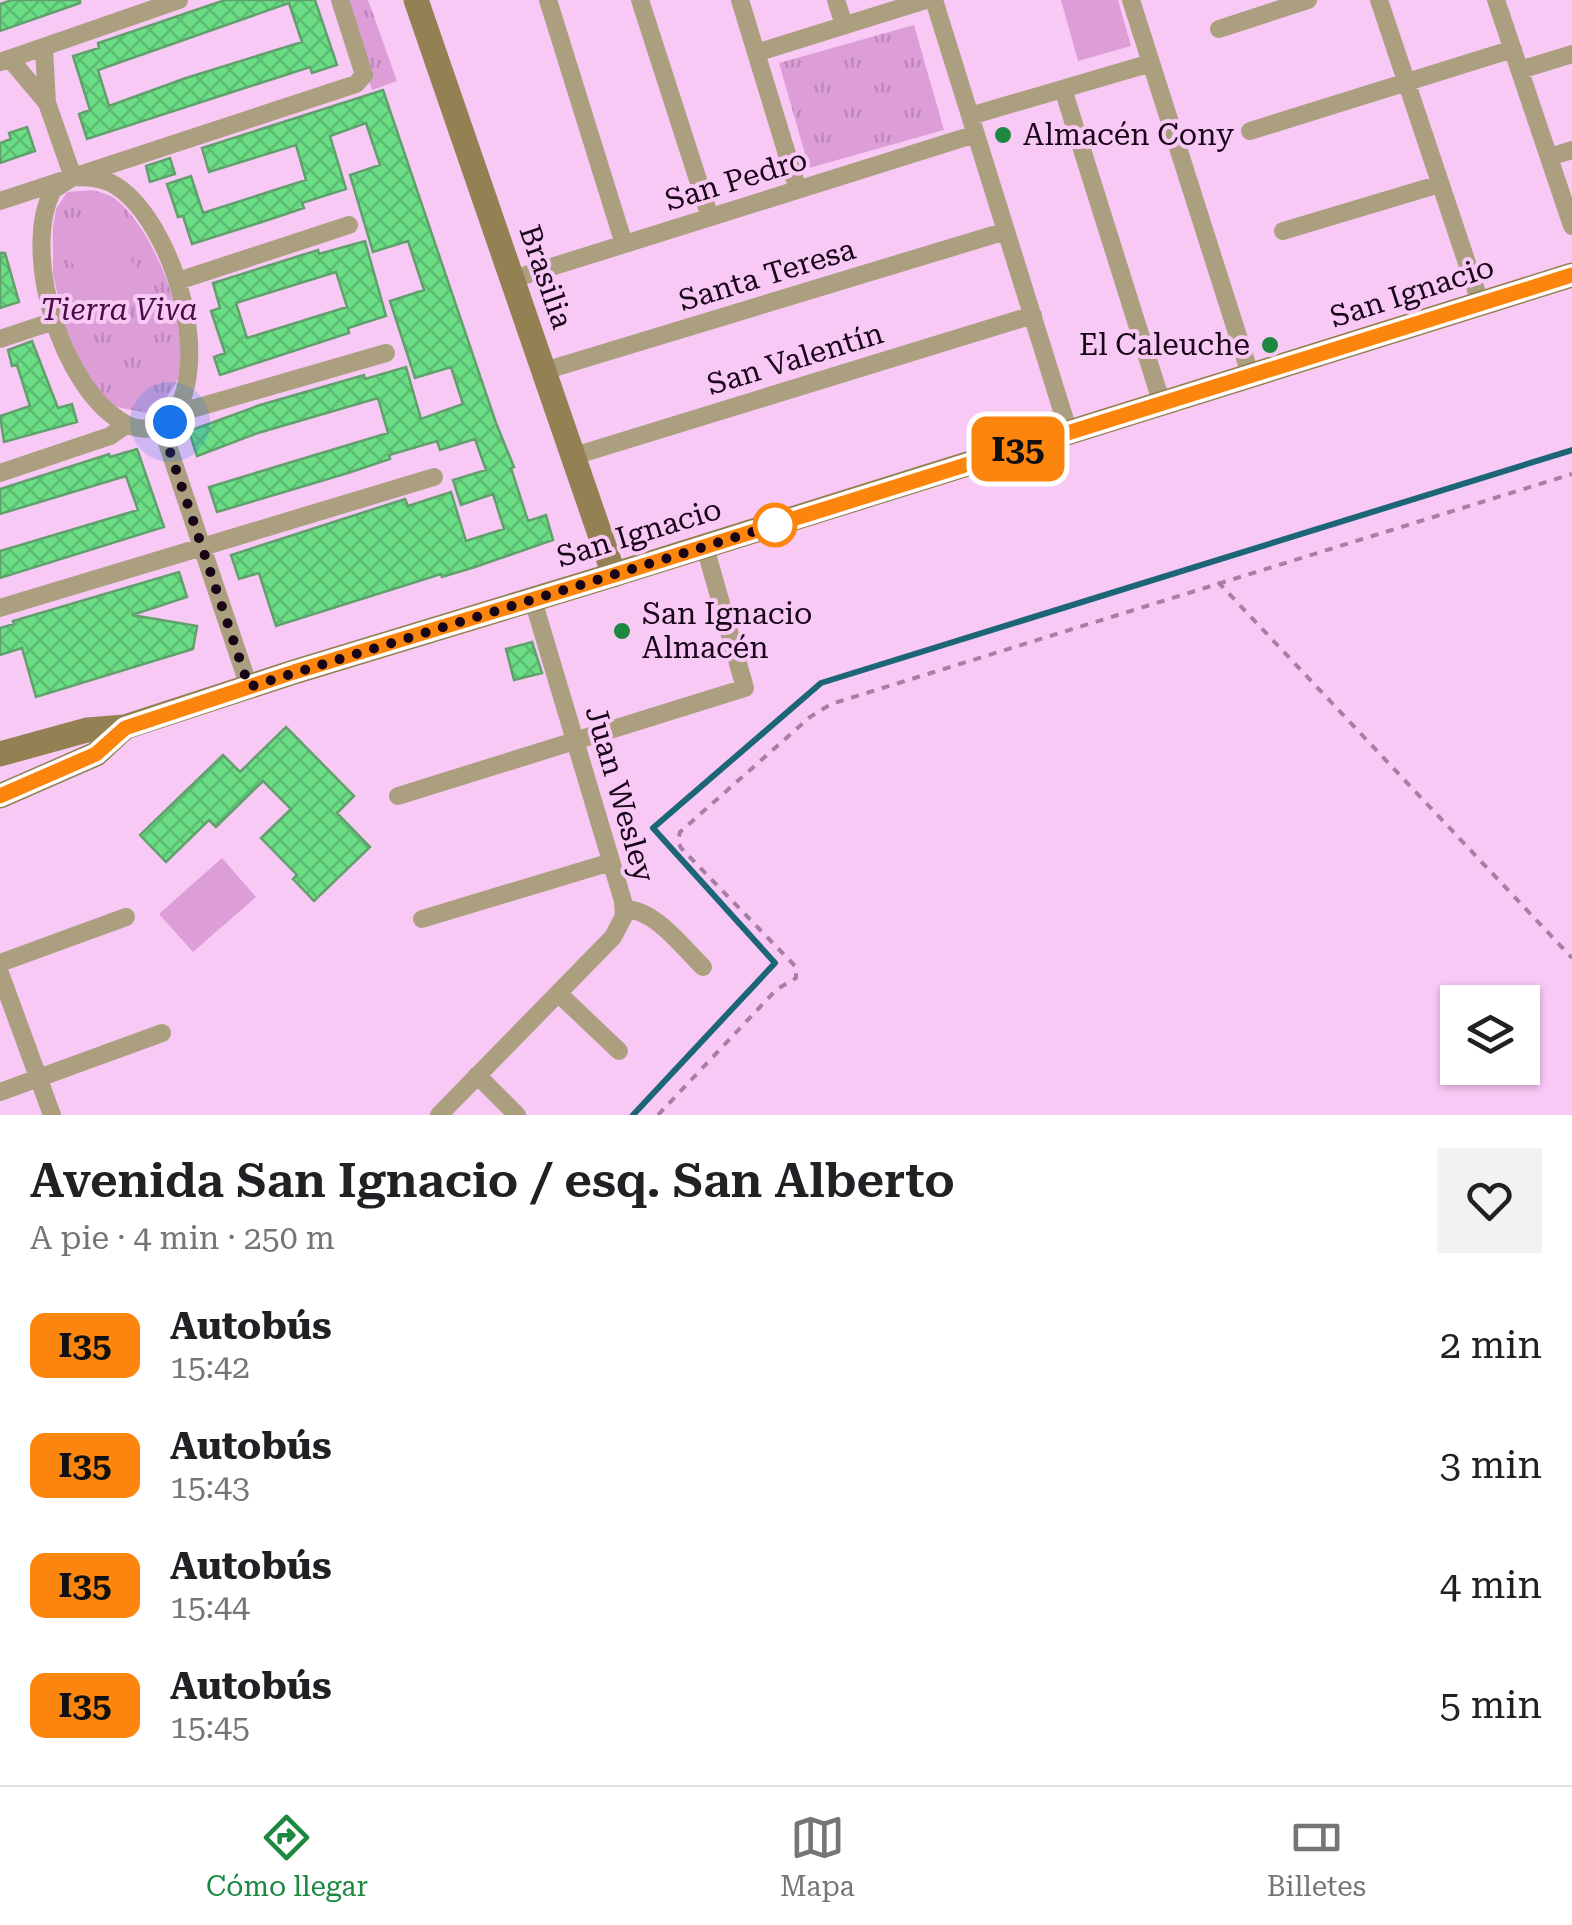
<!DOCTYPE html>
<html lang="es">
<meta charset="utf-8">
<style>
body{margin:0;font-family:"Roboto Serif",serif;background:#f2f2f2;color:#202124;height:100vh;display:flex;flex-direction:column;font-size:38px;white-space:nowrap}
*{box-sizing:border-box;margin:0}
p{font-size:32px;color:#757577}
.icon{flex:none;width:55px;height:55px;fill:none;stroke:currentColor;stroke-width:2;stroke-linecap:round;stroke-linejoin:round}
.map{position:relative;height:1115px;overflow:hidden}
.details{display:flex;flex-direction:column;background:#fff;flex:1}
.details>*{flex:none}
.badge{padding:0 20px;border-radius:15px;font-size:35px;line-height:65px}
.tools{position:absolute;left:1440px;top:985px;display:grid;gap:20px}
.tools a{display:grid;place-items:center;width:100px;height:100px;border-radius:0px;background:#fff;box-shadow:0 2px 8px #0004;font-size:50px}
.you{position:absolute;width:50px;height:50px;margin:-25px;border:8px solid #fff;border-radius:50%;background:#1a73e8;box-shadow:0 0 0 15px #1a73e833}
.map>.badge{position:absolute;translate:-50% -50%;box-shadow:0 0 0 5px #fff}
.round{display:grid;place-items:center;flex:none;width:105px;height:105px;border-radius:0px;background:#f2f2f2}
.head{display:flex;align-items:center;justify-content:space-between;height:170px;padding:0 30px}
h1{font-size:48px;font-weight:600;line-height:75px}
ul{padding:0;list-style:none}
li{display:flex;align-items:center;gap:30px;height:120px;padding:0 30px}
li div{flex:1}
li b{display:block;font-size:38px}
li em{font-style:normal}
li .badge{min-width:110px;font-weight:700;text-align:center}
.menu{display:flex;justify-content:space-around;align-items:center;height:140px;border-top:2px solid #e0e0e0;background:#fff;font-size:28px;color:#757577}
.menu a{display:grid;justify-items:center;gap:5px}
.menu .selected{color:#1c8840}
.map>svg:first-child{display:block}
</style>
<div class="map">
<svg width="1572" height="1115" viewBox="0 0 1572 1115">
<defs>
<pattern id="park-tufts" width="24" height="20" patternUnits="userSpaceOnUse" patternTransform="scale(2.5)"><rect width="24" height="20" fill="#dd9ed8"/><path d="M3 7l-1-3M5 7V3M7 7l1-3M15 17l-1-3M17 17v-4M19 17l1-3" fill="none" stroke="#bd87b9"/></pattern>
<pattern id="building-cross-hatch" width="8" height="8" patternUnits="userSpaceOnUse" patternTransform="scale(2.5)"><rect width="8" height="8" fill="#6add85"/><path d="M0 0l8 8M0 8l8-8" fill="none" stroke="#5bbc72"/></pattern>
</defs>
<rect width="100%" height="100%" fill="#f9c9f5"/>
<path fill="url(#park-tufts)" d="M345,0H368L397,81L372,90Z
M914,25L944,130L809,168L779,63Z
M92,190C99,192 108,194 114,198C154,228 188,319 181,369C180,382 165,398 158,409L147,413L112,406L87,377L65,327L53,274V227L56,209L67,192Z"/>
<path fill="#dd9ed8" d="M1061,0H1118L1131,46L1078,61Z
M98,218L152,287L114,316L60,247Z
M222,858L256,897L193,952L159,914Z"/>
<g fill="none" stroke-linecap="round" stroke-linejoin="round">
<path stroke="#1c6677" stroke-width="6" d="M633,1115L775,963L653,828L821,683L1572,450"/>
</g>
<path fill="url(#building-cross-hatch)" stroke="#61a06d" stroke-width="2.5" fill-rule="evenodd" d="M12,0H80V3L0,31V4Z
M225,0H315L337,65L312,73L310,67L87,139L79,114L90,110L73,56L99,48L98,43ZM289,3L302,42L186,78L109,106L98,70Z
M383,90L496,423L514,467L511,468L528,521L546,515L553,540L475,567L442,577L441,574L276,626L259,573L239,579L231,555L405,499L408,506L451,492L466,541L504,529L493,494L461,505L453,480L486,470L475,439L440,450L437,441L389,455L390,459L348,473L217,512L209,487L388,433L378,398L258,433L197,456L189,431L260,405L364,375L365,379L406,367L421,419L463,404L451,367L415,378L390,301L424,290L408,241L373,252L350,175L380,165L366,123L330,136L346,189L302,203L304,208L262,222L192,244L183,216L178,217L167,184L191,176L203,213L306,180L296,145L209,172L202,148Z
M27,127L35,151L0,163V143L11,139L9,133Z
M170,158L175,174L150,182L146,166Z
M365,241L386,316L348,328L349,333L220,375L214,357L225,353L211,311L220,308L213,283L318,250L319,254ZM336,272L347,307L247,338L236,303Z
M0,253H5L19,302L0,308Z
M32,341L58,408L72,404L77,422L4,442L0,416L30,406L17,365L12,366L8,350Z
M137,449L164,527L0,578V551L138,510L126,476L0,514V489L109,454L110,457Z
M179,572L187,597L132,615L197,626L193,649L36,697L22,648L0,655V628L14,624L13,621Z
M532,642L542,673L514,680L506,649Z
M286,727L354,796L337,813L370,847L314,901L293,879L297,875L261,838L291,809L263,781L216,827L209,820L166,862L140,835L223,755L240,772Z"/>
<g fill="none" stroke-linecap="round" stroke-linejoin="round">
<path stroke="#a680a3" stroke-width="4" stroke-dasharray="8 8" stroke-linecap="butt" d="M1218,582L1572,958
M658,1115L777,989L796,978V967L681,848L678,841L680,832L810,717L831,704L1572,474"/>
<path stroke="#ab9f80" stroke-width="18" d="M548,0L624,244
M640,0L710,217
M740,0L798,190
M836,0L844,25
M934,0L1069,433
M1131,0L1251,377
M1379,0L1481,305
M1496,0L1572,226
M1219,29L1308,0
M44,48L47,103L73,177
M756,53L926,0
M10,59L47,103
M0,62L179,0
M1520,70L1572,54
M1063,89L1162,404
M970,116L1151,63
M1250,131L1513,49
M1549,157L1572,150
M73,177C86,177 98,177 111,183C173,215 222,379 162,428C149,429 135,430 124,423C62,389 20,252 53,190Z
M0,201L356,84L364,75L340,0
M1283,231L1440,184
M513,279L976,134
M178,281L349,225
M0,339L54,321
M544,371L1006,231
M178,413L386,353
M162,428L249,687
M574,456L1033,315
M0,473L110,436L126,425
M0,608L434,477
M398,796L745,688L705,547
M624,909C655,909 682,947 703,967
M422,919L611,862
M0,963L126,917
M0,973L52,1115
M558,993L619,1051
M477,1075L517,1115
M0,1092L162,1033
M439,1115L613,937L624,916L623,901L533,600"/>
<path stroke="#938153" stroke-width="25" d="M416,0L614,575
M0,754L87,730L125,727L294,672L590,582L1572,275
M0,796L96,754L125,727"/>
</g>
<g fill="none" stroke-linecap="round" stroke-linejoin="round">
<g stroke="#fff" stroke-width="22">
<path id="line" d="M0,796L96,754L125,728L294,672L614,575L1572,275"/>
</g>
<use href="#line" stroke="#fc850d" stroke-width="15"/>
<path stroke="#190518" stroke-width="10" stroke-dasharray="0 18" d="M170,422L162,428L249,687L775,525"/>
</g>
<g fill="#1c8840" stroke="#f9c9f5" stroke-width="4">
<circle cx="1003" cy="135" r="10"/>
<circle cx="1270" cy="345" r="10"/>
<circle cx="622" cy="631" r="10"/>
</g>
<circle fill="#fff" stroke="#fc850d" stroke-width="5" cx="775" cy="525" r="20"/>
<g text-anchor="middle" stroke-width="8" stroke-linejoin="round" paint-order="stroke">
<g font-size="30" fill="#190518" stroke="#f9c9f5" text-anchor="start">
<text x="1023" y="145">Almacén Cony</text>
<text x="1250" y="355" text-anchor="end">El Caleuche</text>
<text x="642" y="624">San Ignacio<tspan x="642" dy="34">Almacén</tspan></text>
</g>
<g font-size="30" fill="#190518" stroke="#f9c9f5">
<text transform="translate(736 180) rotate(-17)" y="10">San Pedro</text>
<text transform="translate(767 275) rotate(-17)" y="10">Santa Teresa</text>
<text transform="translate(546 277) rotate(71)" y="10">Brasilia</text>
<text transform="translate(1412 292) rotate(-18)" y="10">San Ignacio</text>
<text transform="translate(795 359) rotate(-17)" y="10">San Valentín</text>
<text transform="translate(639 533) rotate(-17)" y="10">San Ignacio</text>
<text transform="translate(620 794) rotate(74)" y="10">Juan Wesley</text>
</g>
<g font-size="30" font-style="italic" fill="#480c47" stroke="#f9c9f5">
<text x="119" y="320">Tierra Viva</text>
</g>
</g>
</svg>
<div class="tools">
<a><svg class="icon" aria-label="layers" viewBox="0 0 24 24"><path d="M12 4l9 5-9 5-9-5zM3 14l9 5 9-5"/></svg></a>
</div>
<div class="you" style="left:170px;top:422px"></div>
<b class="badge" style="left:1018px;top:449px;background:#fc850d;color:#111">I35</b>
</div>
<section class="details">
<div class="head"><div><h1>Avenida San Ignacio / esq. San Alberto</h1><p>A pie · 4 min · 250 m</p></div><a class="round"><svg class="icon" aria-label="heart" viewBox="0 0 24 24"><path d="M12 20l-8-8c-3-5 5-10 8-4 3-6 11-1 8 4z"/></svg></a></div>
<ul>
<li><span class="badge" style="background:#fc850d;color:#111">I35</span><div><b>Autobús</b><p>15:42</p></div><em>2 min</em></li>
<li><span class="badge" style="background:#fc850d;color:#111">I35</span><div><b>Autobús</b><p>15:43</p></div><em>3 min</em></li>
<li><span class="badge" style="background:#fc850d;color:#111">I35</span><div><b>Autobús</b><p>15:44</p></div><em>4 min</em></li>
<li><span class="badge" style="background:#fc850d;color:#111">I35</span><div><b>Autobús</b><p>15:45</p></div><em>5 min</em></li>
</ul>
</section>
<nav class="menu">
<a class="selected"><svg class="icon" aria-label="directions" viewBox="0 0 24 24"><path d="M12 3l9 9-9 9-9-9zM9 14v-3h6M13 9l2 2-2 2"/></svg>Cómo llegar</a>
<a><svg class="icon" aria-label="map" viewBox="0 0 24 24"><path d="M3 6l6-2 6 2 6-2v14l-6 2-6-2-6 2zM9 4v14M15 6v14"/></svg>Mapa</a>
<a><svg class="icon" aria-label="tickets" viewBox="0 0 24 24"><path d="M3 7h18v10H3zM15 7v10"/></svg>Billetes</a>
</nav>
